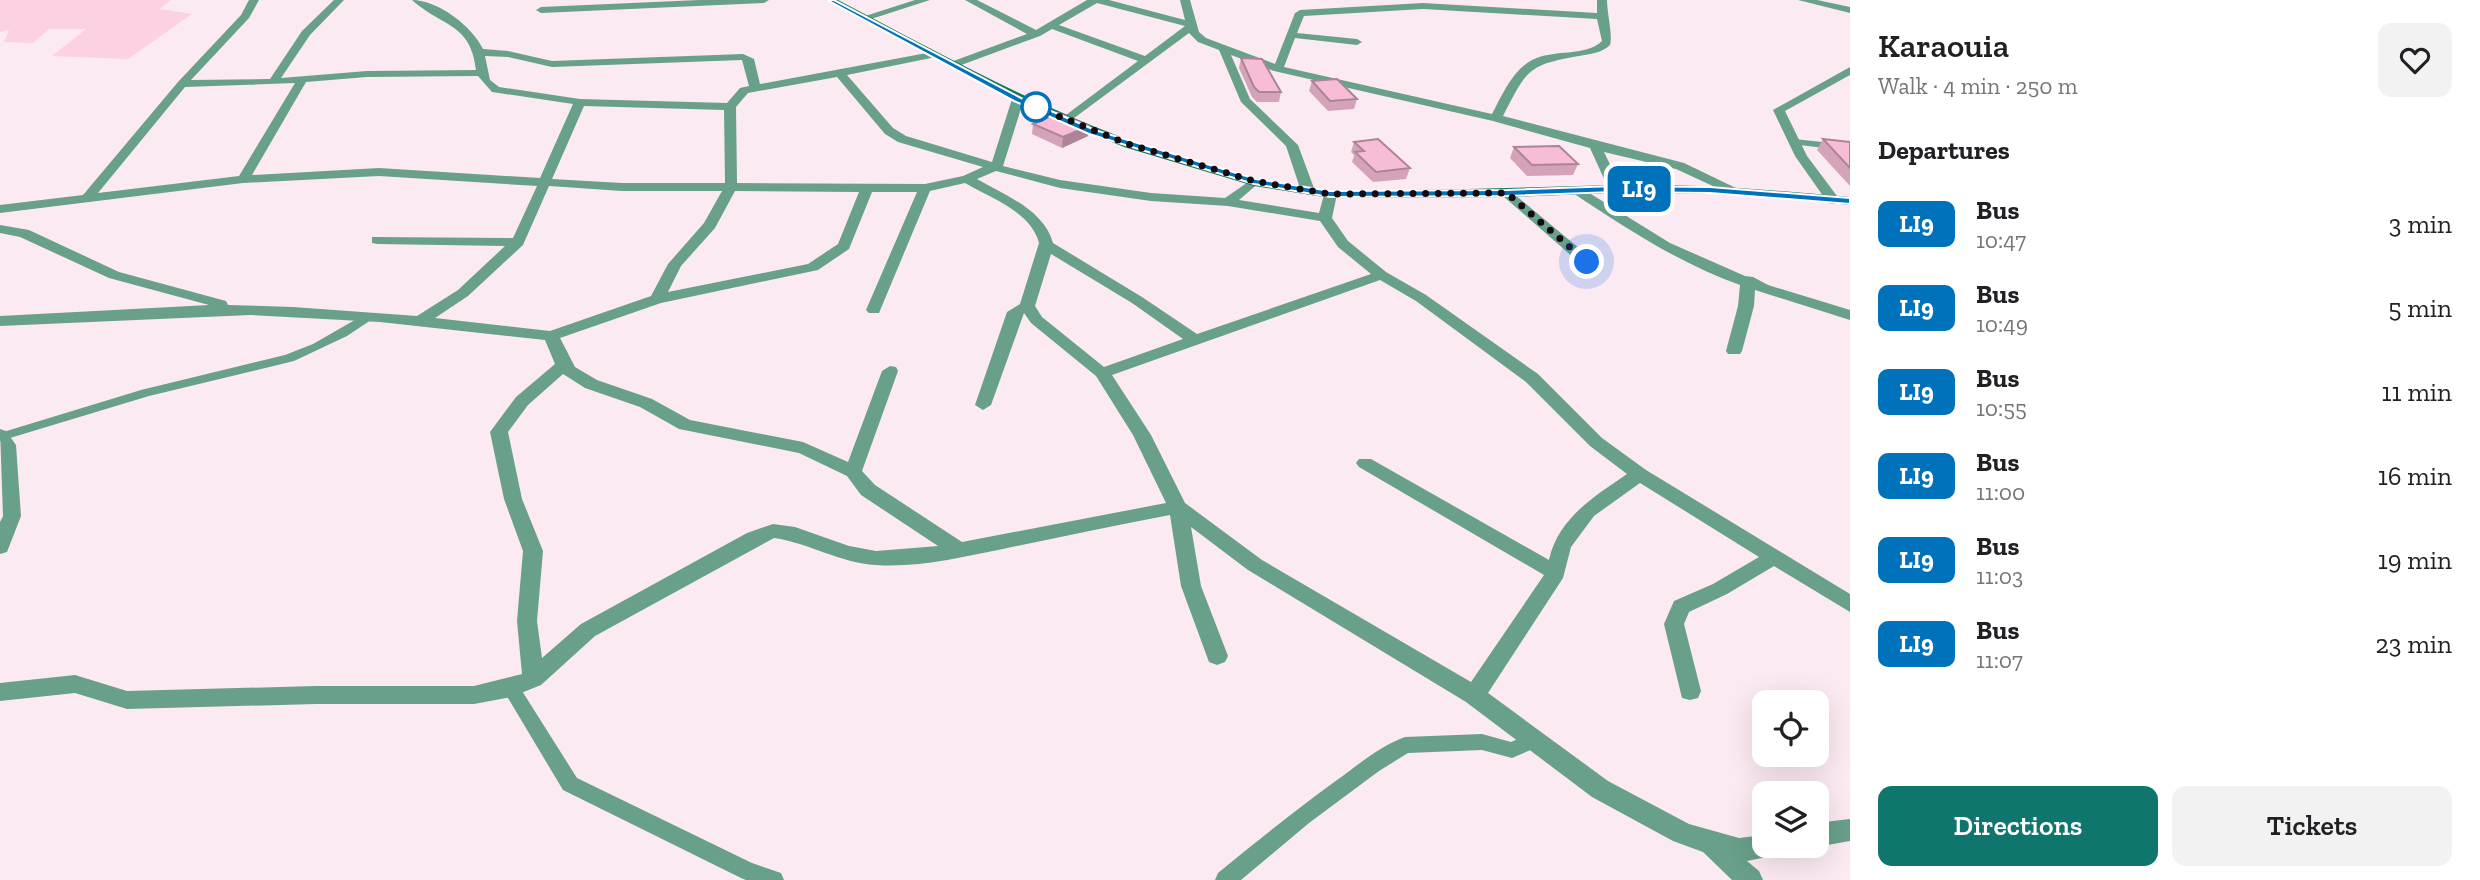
<!DOCTYPE html>
<meta charset="utf-8">
<style>
body{margin:0;font-family:"Zilla Slab",serif;background:#f2f2f2;color:#202124;height:100vh;display:flex;flex-direction:column;font-size:26px;white-space:nowrap}
*{box-sizing:border-box;margin:0}
p{font-size:23px;color:#757577}
.icon{flex:none;width:38px;height:38px;fill:none;stroke:currentColor;stroke-width:2;stroke-linecap:round;stroke-linejoin:round}
.map{position:relative;flex:1;overflow:hidden}
.sheet{display:flex;flex-direction:column;background:#fff;width:630px}
.sheet>*{flex:none}
.badge{padding:0 14px;border-radius:10px;font-size:24px;line-height:46px}
.controls{position:absolute;left:1752px;top:690px;display:grid;gap:14px}
.controls a{display:grid;place-items:center;width:77px;height:77px;border-radius:14px;background:#fff;box-shadow:0 7px 28px #0002;font-size:35px}
.you{position:absolute;width:35px;height:35px;margin:-18px;border:5px solid #fff;border-radius:50%;background:#1a73e8;box-shadow:0 0 0 10px #1a73e833}
.map>.badge{position:absolute;translate:-50% -50%;box-shadow:0 0 0 4px #fff}
h2{padding:0 28px;font-size:26px;line-height:63px}
.round{display:grid;place-items:center;flex:none;width:74px;height:74px;border-radius:14px;background:#f2f2f2}
.overview{display:flex;align-items:center;justify-content:space-between;height:119px;padding:0 28px}
h1{font-size:33px;font-weight:600;line-height:52px}
.primary-button{display:flex;gap:14px;margin-top:auto;padding:14px 28px}
.primary-button a{flex:1;height:80px;border-radius:14px;background:#0f766e;color:#fff;font-size:28px;font-weight:600;line-height:80px;text-align:center}
.primary-button a+a{background:#f2f2f2;color:#202124}
ul{padding:0;list-style:none}
li{display:flex;align-items:center;gap:21px;height:84px;padding:0 28px}
li div{flex:1}
li b{display:block;font-size:26px}
li em{font-style:normal}
li .badge{min-width:77px;font-weight:700;text-align:center}
main{display:flex;flex:1;min-height:0}
.map>svg:first-child{display:block}
</style>
<main>
<div class="map">
<svg width="1850" height="880" viewBox="0 0 1850 880">
<rect width="100%" height="100%" fill="#fceaf2"/>
<path fill="#fbd1e3" d="M0,0H171L160,9L192,14L128,59L52,56L86,29H49L33,43L4,42L9,30L0,32Z"/>
<g fill="none" stroke-linecap="round" stroke-linejoin="round">
<path fill="#69a089" fill-rule="evenodd" d="M1794,139L1850,145V151L1791,144V140Z
M367,313L373,317L371,320L347,336L294,361L149,396L0,441V433L141,390L285,355L313,344Z
M511,681L517,683L577,778L752,863L781,873L784,880H746L741,878L563,790L502,688L505,683Z
M1534,732L1540,734L1543,740L1540,746L1512,758L1482,750L1408,753L1379,771L1309,823L1241,880H1215L1218,873C1257,841 1296,810 1337,780C1358,765 1380,746 1405,737L1482,734L1511,742Z"/>
<path fill="#69a089" fill-rule="evenodd" d="M249,0H259L249,18L191,80L270,79L302,31L334,0H344L310,35L281,78L367,71L476,70C471,23 442,27 412,0C438,0 472,26 483,49L508,51L552,61L743,54L754,59L760,84L932,52L936,53V57L847,75L893,128L906,136L992,162L1012,99L1018,96L1024,99L1003,166L1060,180L1151,193L1225,198L1254,178L1260,182L1239,200L1319,213L1325,191H1335L1337,194L1332,218L1348,241L1386,272L1426,295L1538,374L1602,438L1646,470L1850,594V612L1774,566L1727,594L1689,612L1684,624L1701,691L1698,698L1690,700L1682,698L1664,624L1674,601L1713,584L1759,557L1640,483L1594,516L1571,547L1563,578L1488,693L1608,781L1689,824L1739,838L1764,835V845H1789L1786,853L1747,861L1759,871L1763,880H1732L1703,852L1673,841L1592,797L1466,702L1248,570L1191,527L1201,586L1228,656L1225,662L1217,665L1209,662L1181,586L1170,515C1114,526 1059,537 1003,549C962,557 918,568 876,565C840,563 809,543 774,538L595,636L541,685L511,697L474,704H316L127,709L75,693L0,701V683L75,675L127,691L316,686H474L522,674L517,621L523,551L504,499L490,432L516,397L555,364L545,340L380,322L250,315L0,326V316L209,305L109,278L20,237L0,233V225L29,230L119,272L226,301L228,305L293,307L417,316L458,290L505,246L377,244L372,243V237L513,238L537,186L379,176L243,183L0,213V205L83,195L178,82L241,15ZM485,56L508,57L552,67L742,60L749,86L740,88L727,103L580,99L499,87L490,80ZM478,76L492,92L573,104L540,178L379,168L252,175L306,82L367,77ZM837,77L885,134L898,142L983,167L963,176L925,184L737,183L736,107L748,93ZM295,83L239,176L98,193L185,87ZM584,106L724,110L725,183H622L552,179ZM996,171L1060,188L1151,201L1228,206L1320,221L1338,247L1371,274L1197,334L1142,297L1053,243C1044,210 1005,195 977,179ZM965,183C991,198 1031,212 1039,243L1020,304L1007,312L975,405L983,410L991,405L1024,313L1031,323L1096,376L1133,435L1166,503L962,542L875,485L862,471L898,371L896,367L890,366L882,371L848,462L803,442L690,420L652,399L597,380L575,367L560,338L661,303L818,270L849,249L872,192H917L866,310L869,313H879L930,191ZM549,186L622,191H722L704,223L668,264L651,296L550,331L435,318L468,296L523,245ZM735,191L859,192L838,244L808,264L668,292L681,266L715,228ZM1051,254L1132,303L1183,339L1104,367L1042,317L1035,306ZM1380,280L1416,301L1526,382L1590,446L1627,474C1595,496 1558,518 1549,560L1371,459H1359L1356,463L1359,467L1544,575L1471,682L1262,560L1185,503L1151,435L1112,375ZM563,374L585,388L640,407L679,429L799,453L847,476L861,495L938,546L876,551L849,546L795,527L773,524L747,533L581,624L542,658L537,621L543,551L522,499L508,432L528,405Z
M699,0H769L764,3L541,13L536,10L541,7Z
M915,0H930L868,20L859,18Z
M965,0H977L1036,30L1087,0H1109L1185,20L1180,0H1190L1199,32L1206,38L1275,64L1295,13L1300,10L1423,3L1597,13V0H1607C1607,13 1613,36 1610,45C1602,53 1590,54 1579,56C1527,65 1527,70 1503,116L1684,163L1740,190L1733,194L1728,193L1676,169L1604,152L1622,189L1620,192H1610L1590,148L1493,121L1274,71L1231,55L1250,99L1298,145L1315,191L1308,195L1301,191L1286,146L1241,102L1219,50L1198,42L1189,33L1066,124L1060,120L1062,118L1138,61L1052,29L1040,36L956,67H948V63L1027,34ZM1097,3L1185,26L1145,56L1059,25ZM1423,9L1597,19L1602,41C1586,57 1552,49 1532,60C1513,70 1502,95 1492,114L1284,67L1295,38L1357,45L1362,42L1357,39L1297,33L1304,16Z
M1798,0H1817L1850,7V13Z
M1850,67V75L1785,111L1807,156L1840,200L1833,204L1828,203L1795,156L1773,110Z
M1578,186L1670,243L1745,276L1753,277L1768,285L1850,310V320L1755,290L1754,306L1742,351L1740,354H1728L1726,351L1738,306L1740,285C1679,263 1627,229 1573,193L1571,190Z
M1508,189L1592,259V265H1582L1503,196V190Z
M0,429L6,431L16,445L21,516L7,552L0,554V522L3,516Z
M1850,819V841L1816,847L1813,845H1816V823Z"/>
<path fill="#0c7959" fill-rule="evenodd" d="M826,0H838C994,82 1150,170 1328,190C1355,193 1384,190 1412,190C1479,189 1546,187 1613,185C1692,183 1771,190 1850,197V205L1733,194L1615,193L1508,197L1330,198L1254,186L1124,147L1062,122L1014,101Z"/>
</g>
<path fill="#d4a3b9" d="M1241,58L1281,92L1279,102H1257L1252,97L1239,68Z
M1312,81L1357,99L1354,109L1328,111L1309,91Z
M1033,124L1089,126L1088,136L1062,148L1032,134Z
M1823,139L1850,142V186L1817,150Z
M1354,142L1410,168L1406,179L1373,182L1352,162L1354,155L1351,152Z
M1514,147L1578,164L1573,175L1527,176L1510,158Z"/>
<path fill="#ad8496" d="M1089,126L1088,136L1062,148L1063,137Z"/>
<path fill="#f7bdd7" stroke="#ad8496" stroke-width="2" d="M1241,58L1262,59L1281,92H1259L1254,87Z
M1337,79L1357,99L1330,101L1312,81Z
M1058,113L1089,126L1063,137L1033,124Z
M1378,139L1410,168L1376,172L1355,152L1364,151L1354,142Z
M1823,139L1850,142V168Z
M1559,146L1578,164L1532,165L1514,147Z"/>
<path fill="#0072bc" stroke="#fff" stroke-width="2" d="M827,0H834L1021,98L1095,130L1256,179L1330,191L1507,190L1615,186L1710,187L1850,198V204L1710,193L1615,192L1507,196L1330,197L1254,184L1089,134L1014,101Z"/>
<g fill="none" stroke-linecap="round" stroke-linejoin="round">
<path stroke="#140c10" stroke-width="7" stroke-dasharray="0 12.6" d="M1036,107L1128,144L1254,181L1330,194L1507,193L1587,262"/>
</g>
<circle fill="#fff" stroke="#0072bc" stroke-width="3.5" cx="1036" cy="107" r="14"/>
</svg>
<div class="controls">
<a><svg class="icon" aria-label="locate" viewBox="0 0 24 24"><circle cx="12" cy="12" r="6"/><path d="M12 2v4M12 18v4M2 12h4M18 12h4"/></svg></a>
<a><svg class="icon" aria-label="layers" viewBox="0 0 24 24"><path d="M12 4l9 5-9 5-9-5zM3 14l9 5 9-5"/></svg></a>
</div>
<div class="you" style="left:1587px;top:262px"></div>
<b class="badge" style="left:1639px;top:189px;background:#0072bc;color:#fff">LI9</b>
</div>
<section class="sheet">
<div class="overview"><div><h1>Karaouia</h1><p>Walk · 4 min · 250 m</p></div><a class="round"><svg class="icon" aria-label="heart" viewBox="0 0 24 24"><path d="M12 20l-8-8c-3-5 5-10 8-4 3-6 11-1 8 4z"/></svg></a></div>
<h2>Departures</h2>
<ul>
<li><span class="badge" style="background:#0072bc;color:#fff">LI9</span><div><b>Bus</b><p>10:47</p></div><em>3 min</em></li>
<li><span class="badge" style="background:#0072bc;color:#fff">LI9</span><div><b>Bus</b><p>10:49</p></div><em>5 min</em></li>
<li><span class="badge" style="background:#0072bc;color:#fff">LI9</span><div><b>Bus</b><p>10:55</p></div><em>11 min</em></li>
<li><span class="badge" style="background:#0072bc;color:#fff">LI9</span><div><b>Bus</b><p>11:00</p></div><em>16 min</em></li>
<li><span class="badge" style="background:#0072bc;color:#fff">LI9</span><div><b>Bus</b><p>11:03</p></div><em>19 min</em></li>
<li><span class="badge" style="background:#0072bc;color:#fff">LI9</span><div><b>Bus</b><p>11:07</p></div><em>23 min</em></li>
</ul>
<div class="primary-button"><a>Directions</a><a>Tickets</a></div>
</section>
</main>
